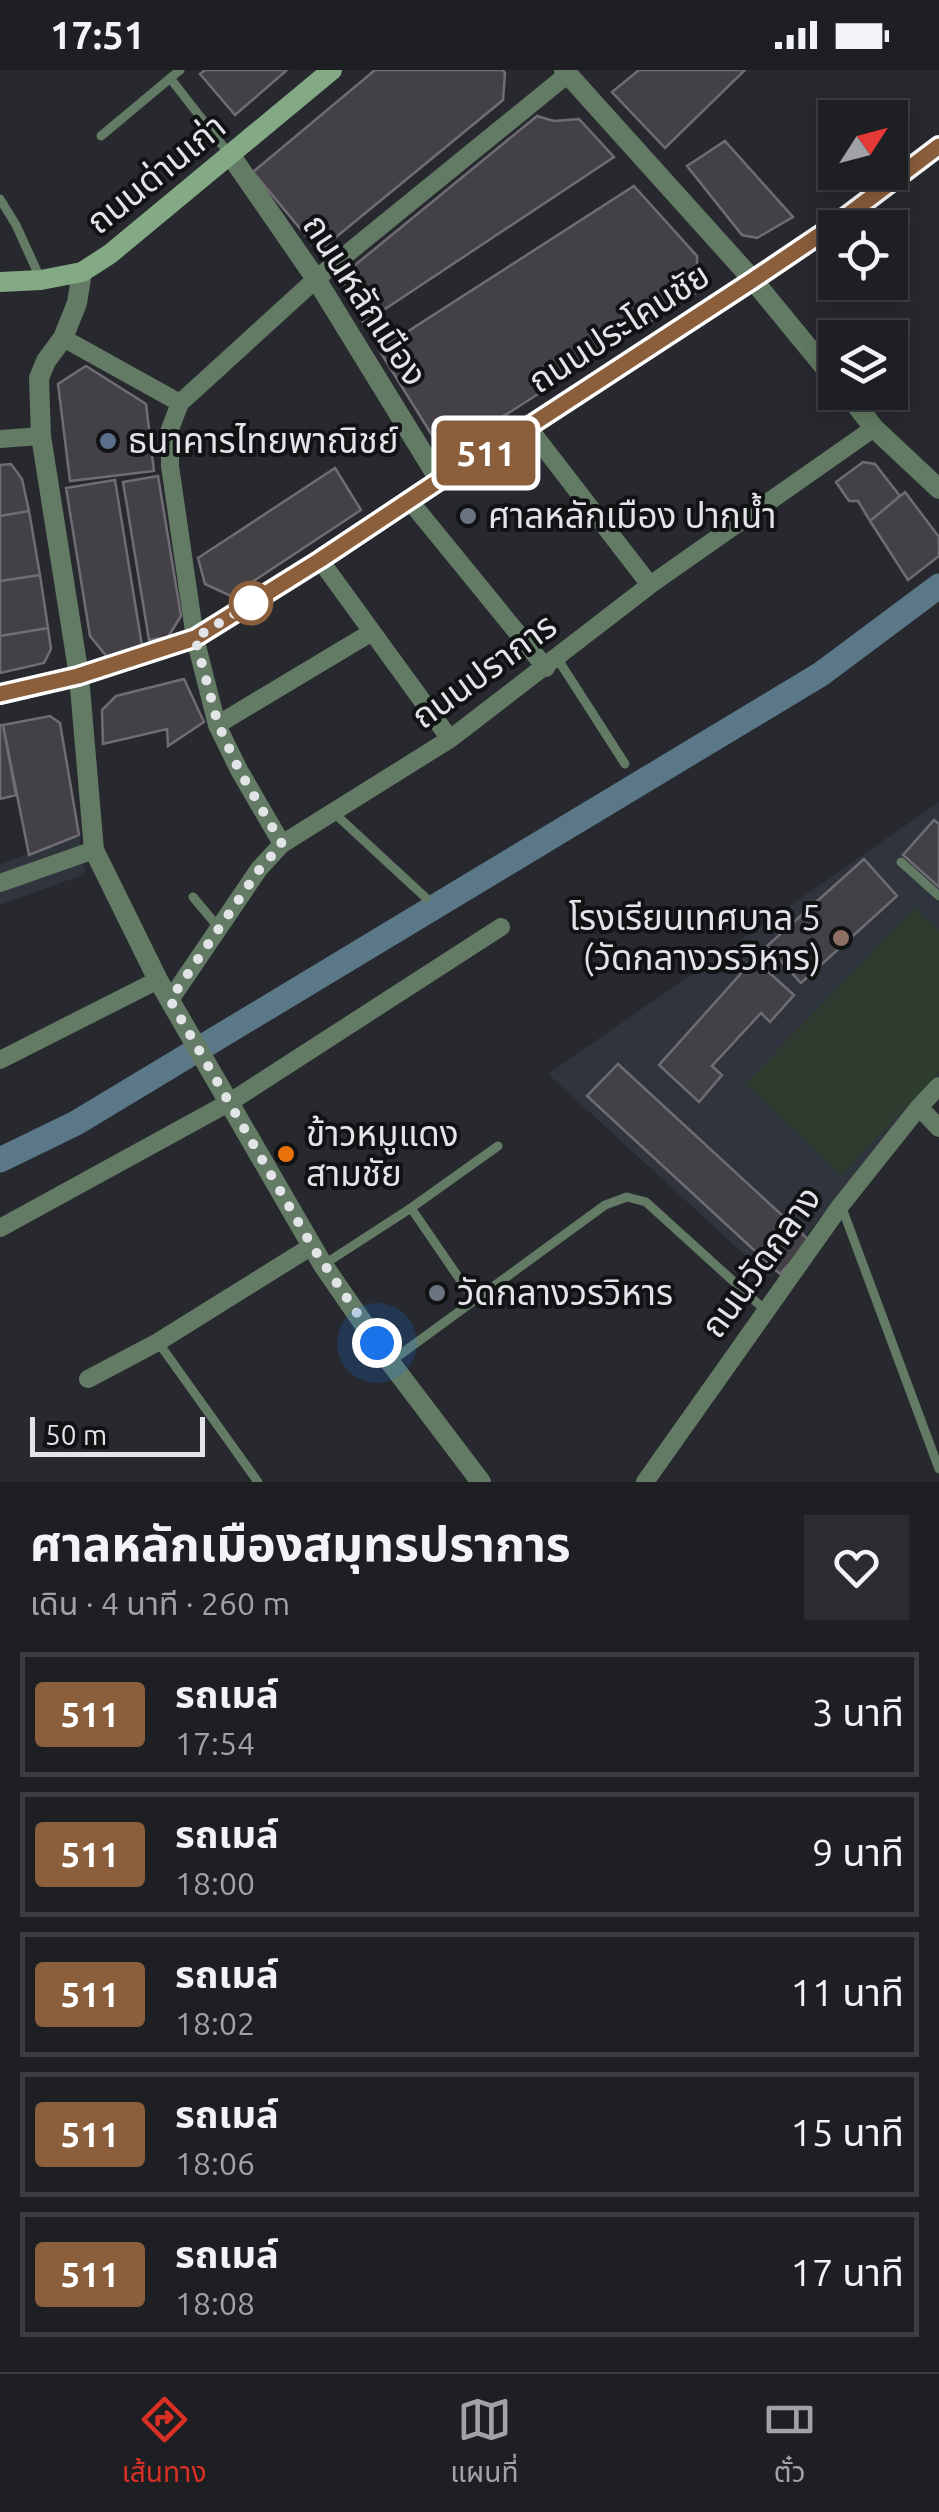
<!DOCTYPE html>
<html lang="th">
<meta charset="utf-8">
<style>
body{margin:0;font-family:Ubuntu,"Noto Sans Thai",sans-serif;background:#2a2c2f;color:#f1f3f6;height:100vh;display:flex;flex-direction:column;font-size:38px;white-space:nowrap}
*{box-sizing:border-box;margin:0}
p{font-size:32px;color:#a0a2a5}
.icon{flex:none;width:55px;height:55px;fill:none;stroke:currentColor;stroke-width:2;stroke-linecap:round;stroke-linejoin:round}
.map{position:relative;height:1412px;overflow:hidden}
.drawer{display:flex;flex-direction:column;background:#1d1f22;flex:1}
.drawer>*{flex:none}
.badge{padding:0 20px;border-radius:8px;font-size:35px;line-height:65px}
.needle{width:65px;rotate:54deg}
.fabs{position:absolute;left:818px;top:30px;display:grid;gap:20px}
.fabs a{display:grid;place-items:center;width:90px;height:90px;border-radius:0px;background:#1d1f22;box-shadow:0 5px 25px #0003,0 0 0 2px #3b3d40;font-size:50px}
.scale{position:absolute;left:30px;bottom:25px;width:175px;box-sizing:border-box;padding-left:10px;border:5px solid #e2e4e7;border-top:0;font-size:28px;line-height:35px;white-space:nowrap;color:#e2e4e7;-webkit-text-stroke:8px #111214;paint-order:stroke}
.you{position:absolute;width:50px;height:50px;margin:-25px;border:8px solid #fff;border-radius:50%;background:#1a73e8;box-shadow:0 0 0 15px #1a73e833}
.map>.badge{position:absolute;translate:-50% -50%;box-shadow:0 0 0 5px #fff}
.round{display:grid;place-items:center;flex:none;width:105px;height:105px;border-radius:0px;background:#2a2c2f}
.headline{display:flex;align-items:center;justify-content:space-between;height:170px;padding:0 30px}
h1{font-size:48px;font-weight:700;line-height:75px}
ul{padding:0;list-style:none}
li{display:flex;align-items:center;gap:30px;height:125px;margin:0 20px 15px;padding:0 10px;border:5px solid #3b3d40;border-radius:0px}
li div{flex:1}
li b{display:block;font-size:38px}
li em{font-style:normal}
li .badge{min-width:110px;font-weight:700;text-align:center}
.status{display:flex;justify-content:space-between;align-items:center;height:70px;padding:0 50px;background:#1d1f22;direction:ltr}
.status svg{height:28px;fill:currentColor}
.dock{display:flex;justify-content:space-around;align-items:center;height:140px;border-top:2px solid #3b3d40;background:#1d1f22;font-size:28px;color:#a0a2a5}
.dock a{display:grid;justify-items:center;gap:5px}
.dock .selected{color:#d93025}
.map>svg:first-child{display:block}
</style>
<div class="status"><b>17:51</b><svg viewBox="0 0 49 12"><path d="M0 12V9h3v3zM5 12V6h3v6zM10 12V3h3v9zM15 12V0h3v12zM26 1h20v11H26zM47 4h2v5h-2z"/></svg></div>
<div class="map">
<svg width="939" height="1412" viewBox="0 0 939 1412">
<rect width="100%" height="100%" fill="#27292e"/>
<path fill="#2f343d" d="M939,732V1008L915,1034L770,1208L548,1004Z
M79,765L85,804L0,835V794Z"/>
<path fill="#2e3c30" d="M915,838L939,861V1003L841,1105L746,1013Z"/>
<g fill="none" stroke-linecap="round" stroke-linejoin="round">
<path stroke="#5a7888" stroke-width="25" d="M0,1090L76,1053L821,604L939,516"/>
</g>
<path fill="#434146" stroke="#6f6d73" stroke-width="2.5" d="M205,0H287L235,45L200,4Z
M375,0H503L505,3L503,30L324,177L308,168L253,102Z
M639,0H745L665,78L612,22Z
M537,46L554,51L579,49L614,87L364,253L344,219L349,200Z
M725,71L793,147L757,168L742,165L687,96Z
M634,116L697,186V222L465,371L435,370L379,280Z
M86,296L146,334L154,401L70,411L58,314Z
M863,392L875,394L900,426L870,451L858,431H849L836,412Z
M11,394L22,409L29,441L0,446V395Z
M335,398L361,440L231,526L205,514L198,488Z
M158,406L181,546L168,567L149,570L123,412Z
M115,410L143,582L107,587L90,566L66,418Z
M905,422L939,467V486L908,510L870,451Z
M29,441L40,505L0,511V446Z
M40,505L48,558L0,566V511Z
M48,558L51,579L44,593L0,603V566Z
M184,609L204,652L168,676L167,659L103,674L102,640L116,626Z
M50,646L60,653L79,765L29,785L3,655Z
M0,655H3L16,725L0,729Z
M934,750L939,754V817L903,785Z
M864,789L897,826L801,913L767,876Z
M754,889L794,925L770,952L761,943L712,996L722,1005L699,1032L659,995Z
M618,994L810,1171L780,1204L587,1026Z"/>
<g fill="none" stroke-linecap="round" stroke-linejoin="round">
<path stroke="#637b64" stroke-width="9" d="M170,8L230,85
M101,66L180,0
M0,129L16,155L41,210
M557,588L625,694
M333,742L426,828
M901,792L939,826
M193,827L219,858
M411,1138L474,1230
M842,1138L939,1399
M323,1195L411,1138L498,1076
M158,1272L258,1412
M390,1292L605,1135L627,1127L646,1132L765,1240"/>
<path stroke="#637b64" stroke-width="18" d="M63,268L180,333
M528,357L650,515
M0,369L41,366
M409,430L546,598
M320,490L450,669
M217,655L372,562
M282,774L239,700L217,655L195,568L170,396V359L180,333L316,209L568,4
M0,813L94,780
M170,930L259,799L282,774L450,669L650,515L874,358
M0,990L158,910
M919,1037L939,1058
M0,1158L230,1032L501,857
M88,1309L158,1272L312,1176
M645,1412L841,1135L919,1037L939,1016"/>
<path stroke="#637b64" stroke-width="20" d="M564,0L753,210L835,310
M231,86L316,209L440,411
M82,202L77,233L63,268L46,291L39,308L41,366L79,606L94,780L158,910L323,1195L390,1292L481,1412
M846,322L874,358L939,419"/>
<path stroke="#83aa84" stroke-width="20" d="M0,212L41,210L82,202L110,184L332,0
M0,625L79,606L195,568L320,490L440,411L528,357L753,210L836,154L939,76"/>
</g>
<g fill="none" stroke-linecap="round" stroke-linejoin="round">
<g stroke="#fff" stroke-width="22">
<path id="line" d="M0,624L78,606L195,568L320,490L440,410L528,357L753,210L836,154L939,76"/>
</g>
<use href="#line" stroke="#8b5e3c" stroke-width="15"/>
<path stroke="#e2e4e7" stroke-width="10" stroke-dasharray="0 18" d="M251,533L258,529L195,568L218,654L239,700L282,774L259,800L170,930L312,1176L377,1273"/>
</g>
<circle fill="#5c6f8a" stroke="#111214" stroke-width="4" cx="108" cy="371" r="10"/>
<g fill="#6b7280" stroke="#111214" stroke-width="4">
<circle cx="468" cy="446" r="10"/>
<circle cx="437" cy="1223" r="10"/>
</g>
<circle fill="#fff" stroke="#8b5e3c" stroke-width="5" cx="251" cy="533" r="20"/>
<circle fill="#8d6e63" stroke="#111214" stroke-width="4" cx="841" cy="868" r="10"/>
<circle fill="#e8710a" stroke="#111214" stroke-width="4" cx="286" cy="1084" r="10"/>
<g text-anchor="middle" stroke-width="8" stroke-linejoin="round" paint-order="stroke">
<g font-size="35" fill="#e2e4e7" stroke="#111214">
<text transform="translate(156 104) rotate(-39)" y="12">ถนนด่านเก่า</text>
<text transform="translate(365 230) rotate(57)" y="12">ถนนหลักเมือง</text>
<text transform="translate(619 258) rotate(-33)" y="12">ถนนประโคนชัย</text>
<text transform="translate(484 601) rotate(-36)" y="12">ถนนปราการ</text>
<text transform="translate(761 1192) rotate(-54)" y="12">ถนนวัดกลาง</text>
</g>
<g font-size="35" fill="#e2e4e7" stroke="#111214" text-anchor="start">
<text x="128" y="383">ธนาคารไทยพาณิชย์</text>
<text x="488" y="458">ศาลหลักเมือง ปากน้ำ</text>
<text x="821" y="860" text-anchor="end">โรงเรียนเทศบาล 5<tspan x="821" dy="40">(วัดกลางวรวิหาร)</tspan></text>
<text x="306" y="1076">ข้าวหมูแดง<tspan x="306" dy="40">สามชัย</tspan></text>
<text x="457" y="1235">วัดกลางวรวิหาร</text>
</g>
</g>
</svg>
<div class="fabs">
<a><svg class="needle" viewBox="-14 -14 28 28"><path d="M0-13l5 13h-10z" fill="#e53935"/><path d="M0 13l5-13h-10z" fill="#a0a2a5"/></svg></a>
<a><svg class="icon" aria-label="locate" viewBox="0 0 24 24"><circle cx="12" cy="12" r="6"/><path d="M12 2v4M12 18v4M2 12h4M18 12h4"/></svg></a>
<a><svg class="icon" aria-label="layers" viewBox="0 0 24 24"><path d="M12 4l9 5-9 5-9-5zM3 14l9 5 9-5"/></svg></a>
</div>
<div class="scale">50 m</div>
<div class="you" style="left:377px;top:1273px"></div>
<b class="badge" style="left:486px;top:383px;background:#8b5e3c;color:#fff">511</b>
</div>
<section class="drawer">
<div class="headline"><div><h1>ศาลหลักเมืองสมุทรปราการ</h1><p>เดิน · 4 นาที · 260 m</p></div><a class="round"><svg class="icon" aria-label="heart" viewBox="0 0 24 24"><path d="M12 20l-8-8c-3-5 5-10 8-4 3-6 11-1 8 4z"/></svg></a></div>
<ul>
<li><span class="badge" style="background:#8b5e3c;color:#fff">511</span><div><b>รถเมล์</b><p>17:54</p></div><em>3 นาที</em></li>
<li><span class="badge" style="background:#8b5e3c;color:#fff">511</span><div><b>รถเมล์</b><p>18:00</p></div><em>9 นาที</em></li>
<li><span class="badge" style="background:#8b5e3c;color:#fff">511</span><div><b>รถเมล์</b><p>18:02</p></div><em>11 นาที</em></li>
<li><span class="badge" style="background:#8b5e3c;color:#fff">511</span><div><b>รถเมล์</b><p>18:06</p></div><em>15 นาที</em></li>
<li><span class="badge" style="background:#8b5e3c;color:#fff">511</span><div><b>รถเมล์</b><p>18:08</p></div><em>17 นาที</em></li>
</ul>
</section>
<nav class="dock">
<a class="selected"><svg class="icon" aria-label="directions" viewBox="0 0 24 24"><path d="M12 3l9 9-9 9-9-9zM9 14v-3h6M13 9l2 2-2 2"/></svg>เส้นทาง</a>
<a><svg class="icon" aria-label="map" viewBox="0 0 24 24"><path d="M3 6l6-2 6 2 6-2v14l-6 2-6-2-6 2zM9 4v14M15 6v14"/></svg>แผนที่</a>
<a><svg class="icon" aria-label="tickets" viewBox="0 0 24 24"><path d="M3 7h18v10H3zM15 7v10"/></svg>ตั๋ว</a>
</nav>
